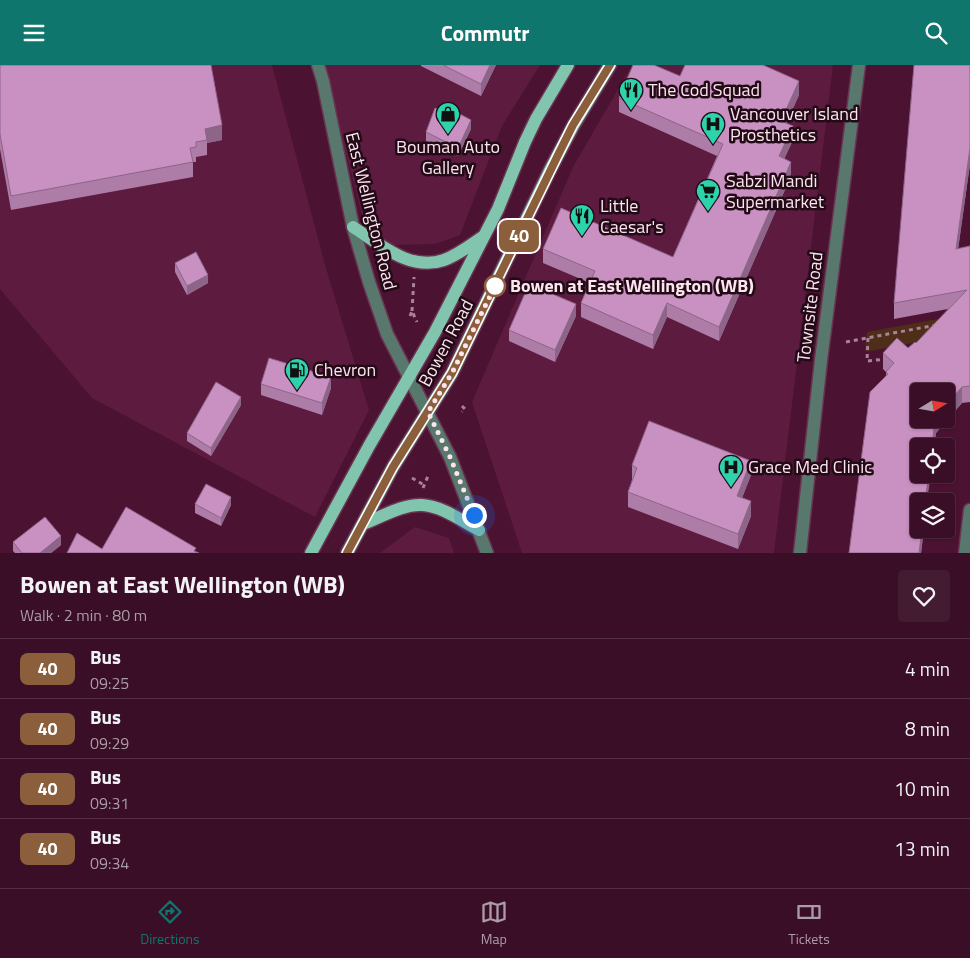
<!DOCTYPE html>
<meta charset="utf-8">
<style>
body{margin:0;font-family:"Titillium Web",sans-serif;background:#441c32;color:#f1f3f6;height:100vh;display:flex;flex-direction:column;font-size:19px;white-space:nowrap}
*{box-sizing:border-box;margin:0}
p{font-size:16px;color:#ab9ca7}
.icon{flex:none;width:28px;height:28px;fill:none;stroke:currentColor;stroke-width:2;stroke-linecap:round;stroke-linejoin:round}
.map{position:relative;height:488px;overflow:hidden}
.details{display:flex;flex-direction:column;background:#390e26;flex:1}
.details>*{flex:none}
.badge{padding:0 10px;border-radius:8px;font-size:18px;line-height:32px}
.needle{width:32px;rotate:79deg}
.buttons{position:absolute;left:910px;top:318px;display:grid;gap:10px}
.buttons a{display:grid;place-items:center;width:45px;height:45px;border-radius:5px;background:#390e26;box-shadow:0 1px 4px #0004,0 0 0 1px #532e43;font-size:25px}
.you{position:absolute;width:25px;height:25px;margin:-12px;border:4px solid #fff;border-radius:50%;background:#1a73e8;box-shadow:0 0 0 8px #1a73e833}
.map>.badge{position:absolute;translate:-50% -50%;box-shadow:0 0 0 2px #fff}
.round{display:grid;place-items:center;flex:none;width:52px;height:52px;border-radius:5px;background:#441c32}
.head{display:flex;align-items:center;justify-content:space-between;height:85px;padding:0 20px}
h1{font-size:24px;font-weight:700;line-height:38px}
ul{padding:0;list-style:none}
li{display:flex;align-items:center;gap:15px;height:60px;padding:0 20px;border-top:1px solid #532e43}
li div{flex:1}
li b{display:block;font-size:19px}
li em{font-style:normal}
li .badge{min-width:55px;font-weight:700;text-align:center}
header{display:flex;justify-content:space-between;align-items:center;height:65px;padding:0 20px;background:#0f766e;color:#fff;font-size:22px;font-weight:700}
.tabs{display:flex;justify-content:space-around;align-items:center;height:70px;border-top:1px solid #532e43;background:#390e26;font-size:14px;color:#ab9ca7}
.tabs a{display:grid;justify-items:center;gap:2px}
.tabs .on{color:#0f766e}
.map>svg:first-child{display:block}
</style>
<header><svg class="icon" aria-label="menu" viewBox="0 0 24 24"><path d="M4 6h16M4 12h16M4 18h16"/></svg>Commutr<svg class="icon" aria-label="search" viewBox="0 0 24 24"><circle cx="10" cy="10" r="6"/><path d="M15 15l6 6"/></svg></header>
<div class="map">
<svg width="970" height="488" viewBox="0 0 970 488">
<rect width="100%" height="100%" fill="#4c1232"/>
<path fill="#5c1b3f" d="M0,0H272L325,200L369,345L315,452L92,333L0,224Z
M323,0H540L502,61L460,170L435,179L393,180L366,165Z
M632,0H833L774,488H522L472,337L573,102Z
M415,462L449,473L454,488H380Z"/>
<path fill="#4e2d19" d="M970,248V267L865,287L867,267Z"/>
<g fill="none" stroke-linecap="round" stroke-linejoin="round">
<g stroke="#683450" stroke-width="15">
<path id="minor" d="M318,0L323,16L353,162L369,217L387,269L450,392L487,488
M800,488L821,295L859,0
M965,488L970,445"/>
</g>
<g stroke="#683450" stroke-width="15">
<path id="major" d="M353,162C380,179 410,207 444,195C458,190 472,179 484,171
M363,459C381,452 403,439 422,440C442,441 462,456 479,465
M311,488L369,381L435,267L498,144L525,77L536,54L568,0
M347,488L393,402L452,308L550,105L573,61L610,0"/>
</g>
<path stroke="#aa8296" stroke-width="3" stroke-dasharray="4 4" stroke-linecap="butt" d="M412,246L414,212
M410,251L412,246L417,257
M868,273L867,296L887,294
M846,277L936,260
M462,341L465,344L462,347
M412,413L424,420
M423,423L428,411"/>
<use href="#minor" stroke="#59786d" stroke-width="12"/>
<use href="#major" stroke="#81c5ae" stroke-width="12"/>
</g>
<path fill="#ad7ca7" d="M0,0L222,75L207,78V90L196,92V97H193V112L11,145L0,84Z
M421,0H496L481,31L421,1Z
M970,0V99L958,184L970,181V337L962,338L936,368L934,381H919V464H924L921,488H849L886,310V307L883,304V288L908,283L916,278L948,244L894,254V238Z
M680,11L799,30L786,59L793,75L784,94L791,111L719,276L667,252L653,284L581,252V238L590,218L543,198V184L673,192L717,91L619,47V33Z
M441,46L471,64L458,91L426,76V67Z
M175,198L208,218L187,230L175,207Z
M576,251L555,297L509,276V265Z
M261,319L331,323L322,350L261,330Z
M241,340L211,391L187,376V368Z
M632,400L751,410L742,433L751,451L738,484L628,442V427L632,415Z
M195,439L231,440L221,461L195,448Z
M13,477L61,480L51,488H15L13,486Z"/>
<path fill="#8d6588" d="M490,0H496L481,31V19Z
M799,16V30L781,70V56Z
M471,55V64L458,91V83Z
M222,60V75L207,78L205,64Z
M793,61V75L779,106V91Z
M970,83V99L956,200V184Z
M791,97V111L719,276V262Z
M208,210V218L187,230V221Z
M667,238V252L653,284V270Z
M576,239V251L555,297V285Z
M331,312V323L322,350V338Z
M962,322V338L936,368L934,381H932L935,354H946V340Z
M241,332V340L211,391V383Z
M751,396V410L737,446V431Z
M929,409H931L927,436H925Z
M231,432V440L221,461V453Z
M751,436V451L738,484V469Z
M922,464H924L921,488H919Z
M61,471V480L51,488H40Z"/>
<path fill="#c990c2" stroke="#8d6588" d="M0,0H211L222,60L205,64L207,75L196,77V82L190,83L193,97L11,131L0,69Z
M443,0H490L481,19Z
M633,0H654L680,11L685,0H763L799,16L781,56L793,61L779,91L791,97L719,262L667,238L653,270L581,238L595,206L543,184L561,143L673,192L723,79L619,33Z
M914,0H970V83L956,184L970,181V321L962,322L946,340V326H919V354H935L932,381H919V409H929L925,436H919V464H922L919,488H849L870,327L888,309L886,307L894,298L883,288L897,273L908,283L915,277L916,278L967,225L894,238Z
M443,40L471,55L458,83L426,67L435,43L441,46Z
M196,187L208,210L187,221L175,198Z
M529,219L576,239L555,285L509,265Z
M269,293L331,312L322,338L261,319Z
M216,317L241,332L211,383L187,368Z
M649,356L751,396L737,431L751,436L738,469L628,427L637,403L632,400Z
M206,419L231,432L221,453L195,439Z
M126,442L196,483L194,486L199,488H67L77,468L102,484Z
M45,452L61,471L40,488H22L13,477Z"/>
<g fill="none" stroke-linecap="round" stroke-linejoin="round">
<g stroke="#fff" stroke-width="11">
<path id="line" d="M347,488L393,402L452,308L558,90L573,60L610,0"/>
</g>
<use href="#line" stroke="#8b5e3c" stroke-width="8"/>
<path stroke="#fce5ee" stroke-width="5" stroke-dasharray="0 9" d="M474,450L450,392L428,347L452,308L497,217L495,221"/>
</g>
<defs>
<g id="restaurant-pin" transform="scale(1.25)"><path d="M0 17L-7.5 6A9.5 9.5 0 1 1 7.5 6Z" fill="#2dd4ab" stroke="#230a17"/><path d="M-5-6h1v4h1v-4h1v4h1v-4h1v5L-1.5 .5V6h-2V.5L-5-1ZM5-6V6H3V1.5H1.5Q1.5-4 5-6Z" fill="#111"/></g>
<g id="shop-pin" transform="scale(1.25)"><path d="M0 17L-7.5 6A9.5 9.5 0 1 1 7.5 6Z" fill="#2dd4ab" stroke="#230a17"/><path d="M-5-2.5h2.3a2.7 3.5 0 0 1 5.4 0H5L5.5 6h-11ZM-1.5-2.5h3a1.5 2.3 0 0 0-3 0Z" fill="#111"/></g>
<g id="hospital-pin" transform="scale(1.25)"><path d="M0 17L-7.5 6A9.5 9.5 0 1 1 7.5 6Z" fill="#2dd4ab" stroke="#230a17"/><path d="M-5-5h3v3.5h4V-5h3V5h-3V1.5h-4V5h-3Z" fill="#111"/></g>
<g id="supermarket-pin" transform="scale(1.25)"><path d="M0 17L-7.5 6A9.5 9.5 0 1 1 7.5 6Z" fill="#2dd4ab" stroke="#230a17"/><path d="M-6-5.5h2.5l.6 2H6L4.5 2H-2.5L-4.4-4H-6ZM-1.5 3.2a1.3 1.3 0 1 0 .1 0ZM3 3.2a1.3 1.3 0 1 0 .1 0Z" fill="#111"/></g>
<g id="fuel-pin" transform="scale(1.25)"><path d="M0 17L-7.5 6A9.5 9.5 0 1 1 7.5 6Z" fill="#2dd4ab" stroke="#230a17"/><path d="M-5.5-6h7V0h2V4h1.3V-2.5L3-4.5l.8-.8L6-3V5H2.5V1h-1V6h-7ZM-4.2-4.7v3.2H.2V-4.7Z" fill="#111"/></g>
</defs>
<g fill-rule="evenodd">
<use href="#restaurant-pin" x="631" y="25"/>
<use href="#shop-pin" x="448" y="49"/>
<use href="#hospital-pin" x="713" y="59"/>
<use href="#supermarket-pin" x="708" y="126"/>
<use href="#restaurant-pin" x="582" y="151"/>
<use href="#fuel-pin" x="297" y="305"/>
<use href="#hospital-pin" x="731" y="402"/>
</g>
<circle fill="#fff" stroke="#8b5e3c" stroke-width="2.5" cx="495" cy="221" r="10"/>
<g text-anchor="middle" stroke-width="5" stroke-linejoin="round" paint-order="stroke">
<g font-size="18" fill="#fce5ee" stroke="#230a17" text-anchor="start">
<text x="648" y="31">The Cod Squad</text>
<text x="730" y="55">Vancouver Island<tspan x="730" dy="21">Prosthetics</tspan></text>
<text x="448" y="88" text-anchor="middle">Bouman Auto<tspan x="448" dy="21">Gallery</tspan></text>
<text x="726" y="122">Sabzi Mandi<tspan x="726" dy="21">Supermarket</tspan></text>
<text x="600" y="147">Little<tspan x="600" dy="21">Caesar's</tspan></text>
<text x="314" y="311">Chevron</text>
<text x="748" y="408">Grace Med Clinic</text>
</g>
<g font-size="18" fill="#fce5ee" stroke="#230a17">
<text transform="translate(371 146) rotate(76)" y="6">East Wellington Road</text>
<text transform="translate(810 242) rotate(-83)" y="6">Townsite Road</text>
<text transform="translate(446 278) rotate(-62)" y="6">Bowen Road</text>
</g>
<g font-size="18" font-weight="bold" fill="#fce5ee" stroke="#230a17" text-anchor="start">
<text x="510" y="227">Bowen at East Wellington (WB)</text>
</g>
</g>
</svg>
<div class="buttons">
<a><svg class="needle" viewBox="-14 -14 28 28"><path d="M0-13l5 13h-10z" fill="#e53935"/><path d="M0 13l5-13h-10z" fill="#ab9ca7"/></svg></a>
<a><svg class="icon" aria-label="locate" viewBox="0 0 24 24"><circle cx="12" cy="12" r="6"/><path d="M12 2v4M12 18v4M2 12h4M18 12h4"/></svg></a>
<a><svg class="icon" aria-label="layers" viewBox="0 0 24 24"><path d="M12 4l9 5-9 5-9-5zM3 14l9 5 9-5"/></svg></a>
</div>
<div class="you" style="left:474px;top:450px"></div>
<b class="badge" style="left:519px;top:171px;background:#8b5e3c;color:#fff">40</b>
</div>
<section class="details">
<div class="head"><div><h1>Bowen at East Wellington (WB)</h1><p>Walk · 2 min · 80 m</p></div><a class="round"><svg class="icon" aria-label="heart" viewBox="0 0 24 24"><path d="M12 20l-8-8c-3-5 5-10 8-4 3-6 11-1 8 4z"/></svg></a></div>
<ul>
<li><span class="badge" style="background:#8b5e3c;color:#fff">40</span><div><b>Bus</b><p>09:25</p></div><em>4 min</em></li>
<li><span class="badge" style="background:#8b5e3c;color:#fff">40</span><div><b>Bus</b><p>09:29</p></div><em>8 min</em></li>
<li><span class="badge" style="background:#8b5e3c;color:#fff">40</span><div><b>Bus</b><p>09:31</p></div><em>10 min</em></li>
<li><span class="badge" style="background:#8b5e3c;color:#fff">40</span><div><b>Bus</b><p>09:34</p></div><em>13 min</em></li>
</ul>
</section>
<nav class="tabs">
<a class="on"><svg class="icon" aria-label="directions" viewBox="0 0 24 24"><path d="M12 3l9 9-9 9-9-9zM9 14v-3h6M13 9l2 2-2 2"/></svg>Directions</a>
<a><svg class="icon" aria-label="map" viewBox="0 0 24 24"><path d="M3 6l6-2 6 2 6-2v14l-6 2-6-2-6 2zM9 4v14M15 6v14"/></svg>Map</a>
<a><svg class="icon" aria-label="tickets" viewBox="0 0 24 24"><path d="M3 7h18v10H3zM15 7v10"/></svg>Tickets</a>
</nav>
